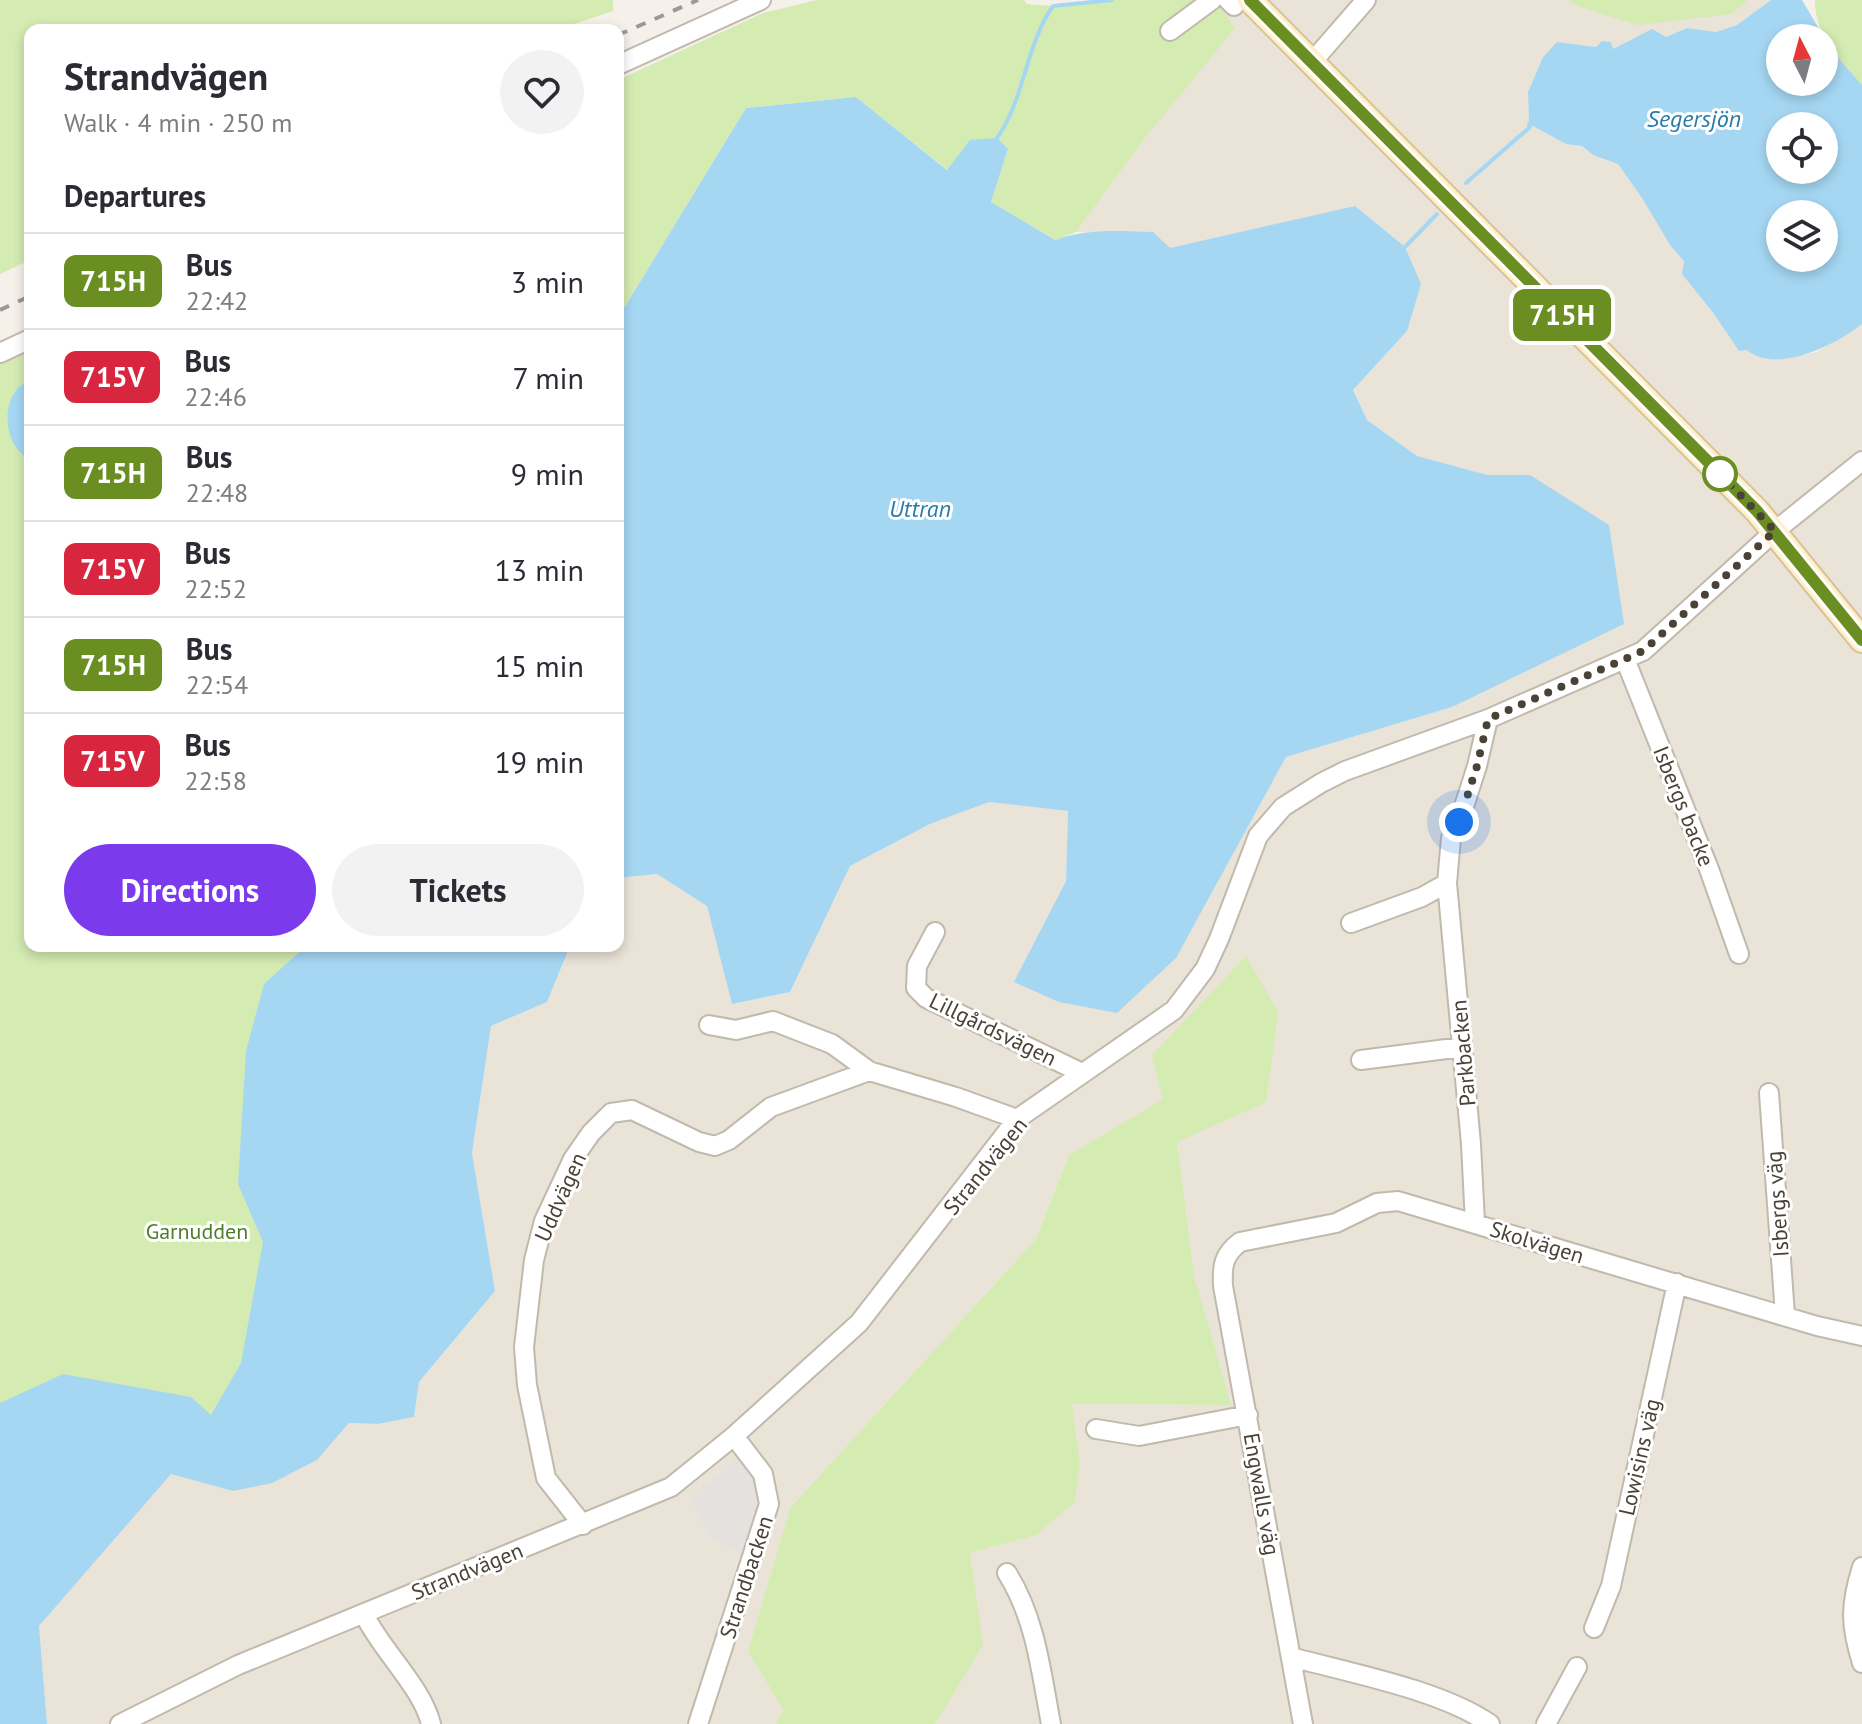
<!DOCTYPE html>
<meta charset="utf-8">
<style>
body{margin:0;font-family:"PT Sans",sans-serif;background:#f2f2f3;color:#2b2b33;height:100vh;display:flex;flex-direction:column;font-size:30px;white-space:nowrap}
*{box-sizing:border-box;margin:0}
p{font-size:26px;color:#7c7c81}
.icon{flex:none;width:44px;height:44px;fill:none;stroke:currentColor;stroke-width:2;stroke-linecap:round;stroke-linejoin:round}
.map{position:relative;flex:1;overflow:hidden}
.side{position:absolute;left:24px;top:24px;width:600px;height:928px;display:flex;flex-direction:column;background:#fff;border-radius:16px;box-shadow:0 4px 12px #0003}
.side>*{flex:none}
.badge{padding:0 16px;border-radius:12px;font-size:28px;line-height:52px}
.needle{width:52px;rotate:354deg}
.buttons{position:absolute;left:1766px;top:24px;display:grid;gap:16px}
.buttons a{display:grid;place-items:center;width:72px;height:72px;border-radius:50%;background:#fff;box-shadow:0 4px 12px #0003;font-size:40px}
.you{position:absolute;width:40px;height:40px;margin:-20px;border:6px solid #fff;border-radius:50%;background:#1a73e8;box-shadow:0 0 0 12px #1a73e833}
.map>.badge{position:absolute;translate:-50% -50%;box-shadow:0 0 0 4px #fff}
h2{padding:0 40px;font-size:30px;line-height:72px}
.round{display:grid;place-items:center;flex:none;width:84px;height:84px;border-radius:42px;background:#f2f2f3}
.headline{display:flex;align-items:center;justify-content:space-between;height:136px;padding:0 40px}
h1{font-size:38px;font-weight:600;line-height:60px}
.cta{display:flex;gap:16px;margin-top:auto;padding:16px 40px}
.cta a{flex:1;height:92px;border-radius:48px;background:#7c3aed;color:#fff;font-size:32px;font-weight:600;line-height:92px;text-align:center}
.cta a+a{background:#f2f2f3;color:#2b2b33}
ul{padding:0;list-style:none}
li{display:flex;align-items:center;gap:24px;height:96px;padding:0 40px;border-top:2px solid #e1e1e2}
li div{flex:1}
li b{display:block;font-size:30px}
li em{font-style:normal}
li .badge{min-width:88px;font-weight:700;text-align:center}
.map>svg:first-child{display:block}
</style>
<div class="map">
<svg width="1862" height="1724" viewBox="0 0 1862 1724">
<rect width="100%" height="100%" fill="#f5f1ea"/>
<path fill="#eae3d8" d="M1215,0H1771L1738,25L1716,32L1687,28L1666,37L1631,39L1612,50L1611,42L1602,41L1596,47L1557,42L1543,57L1528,92L1529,124L1566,144L1582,146L1593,155L1618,164L1642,198L1670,245L1685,261L1682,274L1714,314L1739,351L1747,350L1781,359L1817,352L1862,324V1724H935L982,1645L970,1553L1036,1535L1080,1461L1072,1404L1230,1405L1194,1275L1177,1142L1163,1099L1069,1155L1036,1239L790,1508L748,1651L783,1710L776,1724H47L39,1626L171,1473L233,1491L317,1460L349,1423L378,1424L414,1417L419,1382L495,1291L472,1153L491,1026L547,1002L570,946H618V878L657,874L707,906L733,1004L790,992L850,866L930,824L989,802L1068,811L1066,881L1015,982L1232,853L1286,757L1452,707L1530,475L1487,476L1417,456L1367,420L1353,390L1407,331L1355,206L1170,249L1153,232H1076L1145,138Z"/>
<path fill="#d4ebb2" d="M0,0H613V11L557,30H30V260L0,274Z
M817,0H1024L1027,4L1053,6L1112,0H1215L1235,28L1145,138L1076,232L1055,240L991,202L1008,149L948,170L856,97L746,108L618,318V80L763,13Z
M1569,0H1747L1732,14L1637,25L1572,4Z
M1815,0H1862V85C1839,59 1815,37 1815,0Z
M30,350V946H492L296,1423L0,1524V357Z
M1246,956L1278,1012L1266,1102L1177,1142L1194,1275L1231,1405L1072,1404L1080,1461L1075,1502L1036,1535L970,1553L983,1645L935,1724H776L783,1710L748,1651L790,1508L1036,1239L1069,1155L1163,1099L1152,1055Z"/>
<path fill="#e4e1de" d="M740,1457L762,1487L741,1555L710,1537L690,1498Z"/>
<path fill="#a5d7f3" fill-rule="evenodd" d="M1771,0H1802L1832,51L1862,85V324C1837,344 1777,375 1747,350L1739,351L1714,314L1682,274L1684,261L1670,245L1642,198L1618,164L1593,155L1582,146L1566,144L1529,124L1528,92L1543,57L1557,42L1596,47L1602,41L1611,42L1613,49L1652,29L1666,37L1687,28L1716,32L1737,25ZM1824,38V82H1780V38ZM1824,126V170H1780V126ZM1780,214H1824V258H1780Z
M856,97L947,170L970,140L997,138L1008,149L991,202L1055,240C1088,228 1119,231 1153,232L1170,248L1355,206L1405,247L1421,284L1407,331L1353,390L1367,420L1417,456L1487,475H1530L1609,525L1624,624L1452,707L1286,757L1176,958L1117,1013L1059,1002L1014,982L1066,881L1068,811L989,802L930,824L850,866L790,992L732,1004L707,906L657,874L618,878V318L746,108Z
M30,381V459C0,445 0,390 30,381Z
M306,946H570L547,1002L491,1026L472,1153L495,1291L419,1382L414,1417L378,1424L349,1423L317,1460L272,1483L233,1491L171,1474L39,1626L47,1724H0V1403L63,1374L191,1397L211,1415L241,1363L263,1242L238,1184L246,1051L264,984Z"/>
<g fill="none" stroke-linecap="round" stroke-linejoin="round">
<path stroke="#a5d7f3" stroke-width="4" d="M997,138C1024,101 1026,44 1053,6L1112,0
M1466,183L1530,127L1529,124
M1405,247L1437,214"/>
<g stroke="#c1b9ac" stroke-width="22">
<path id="street" d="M1228,0L1234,6
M1170,31L1212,0
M1312,62L1366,0
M618,65L761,0
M0,353L30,339
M1625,659L1709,869L1739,954
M1351,923L1422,897L1447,883
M935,932L917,966L916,988L926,998L1082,1073
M709,1025L736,1030L773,1021L832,1044L869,1071
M1361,1060L1462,1047
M1769,1093L1785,1315
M1475,1223L1471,1144L1447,883L1451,838L1459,822L1477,766L1488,719
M1096,1429L1139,1436L1248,1415
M583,1525L546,1478L527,1385L524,1347L534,1260L544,1221L573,1159L591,1133L611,1113L632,1110L699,1142L715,1146L729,1140L771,1107L869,1071L956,1097L1017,1119
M1862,1567C1850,1606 1850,1624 1862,1663
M1007,1573C1036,1619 1041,1672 1051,1724
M364,1614C381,1650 422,1687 431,1724
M1594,1628L1611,1586L1677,1283
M1291,1657C1350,1673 1441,1690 1490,1724
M120,1724L238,1665L671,1487L734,1436L859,1323L1017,1119L1174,1010L1205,969L1219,939L1258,836L1283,807L1321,783L1345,771L1488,719L1643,651L1775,531L1862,461
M698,1724L769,1504L763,1474L734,1436
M1303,1724L1223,1286C1222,1266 1223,1255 1240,1242L1336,1223L1377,1203L1398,1201L1817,1326L1862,1336
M1546,1724L1577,1667"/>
</g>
<g stroke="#d7c398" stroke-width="28">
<path id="secondary" d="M1250,0L1757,511L1862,640"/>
</g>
<use href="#street" stroke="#fff" stroke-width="18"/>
<use href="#secondary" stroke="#ffefca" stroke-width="24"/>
<path stroke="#999" stroke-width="4" stroke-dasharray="10 10" stroke-linecap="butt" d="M618,35L698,0
M0,310L30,296"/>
</g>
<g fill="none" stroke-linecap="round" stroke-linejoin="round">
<g stroke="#fff" stroke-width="18">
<path id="line" d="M1250,0L1757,511L1862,640"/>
</g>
<use href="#line" stroke="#6b8e23" stroke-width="12"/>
<path stroke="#4a4237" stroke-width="8" stroke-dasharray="0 14.4" d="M1459,822L1477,766L1488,719L1643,651L1775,531L1720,474"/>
</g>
<circle fill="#fff" stroke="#6b8e23" stroke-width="4" cx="1720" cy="474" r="16"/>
<g text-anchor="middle" stroke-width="6" stroke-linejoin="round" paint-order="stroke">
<g font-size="22" fill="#4a4237" stroke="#fff">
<text transform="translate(1684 806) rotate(68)" y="8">Isbergs backe</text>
<text transform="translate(993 1029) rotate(26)" y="8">Lillgårdsvägen</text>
<text transform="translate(1463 1053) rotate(-95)" y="8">Parkbacken</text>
<text transform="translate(985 1166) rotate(-51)" y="8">Strandvägen</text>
<text transform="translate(560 1197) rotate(-66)" y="8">Uddvägen</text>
<text transform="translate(1777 1204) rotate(-94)" y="8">Isbergs väg</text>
<text transform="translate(1537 1242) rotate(17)" y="8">Skolvägen</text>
<text transform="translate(1639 1457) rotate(-77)" y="8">Lowisins väg</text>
<text transform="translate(1262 1494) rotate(80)" y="8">Engwalls väg</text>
<text transform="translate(467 1571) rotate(-22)" y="8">Strandvägen</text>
<text transform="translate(746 1577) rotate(-72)" y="8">Strandbacken</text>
</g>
<g font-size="22" fill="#4d7f27" stroke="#fff">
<text x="197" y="1239">Garnudden</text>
</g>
<g font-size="24" font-style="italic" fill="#287aaa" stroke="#fff">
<text x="1694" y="127">Segersjön</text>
<text x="920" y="517">Uttran</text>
</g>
</g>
</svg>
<div class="buttons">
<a><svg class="needle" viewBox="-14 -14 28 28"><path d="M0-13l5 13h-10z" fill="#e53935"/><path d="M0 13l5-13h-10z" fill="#7c7c81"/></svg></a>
<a><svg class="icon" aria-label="locate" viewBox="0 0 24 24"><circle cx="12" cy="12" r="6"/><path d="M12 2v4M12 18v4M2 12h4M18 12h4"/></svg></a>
<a><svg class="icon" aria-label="layers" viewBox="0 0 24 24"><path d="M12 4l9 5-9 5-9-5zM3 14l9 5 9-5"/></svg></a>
</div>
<div class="you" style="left:1459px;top:822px"></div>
<b class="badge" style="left:1562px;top:315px;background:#6b8e23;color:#fff">715H</b>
<section class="side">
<div class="headline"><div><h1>Strandvägen</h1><p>Walk · 4 min · 250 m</p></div><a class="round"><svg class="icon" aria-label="heart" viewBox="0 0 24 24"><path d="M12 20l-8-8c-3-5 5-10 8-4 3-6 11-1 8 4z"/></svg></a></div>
<h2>Departures</h2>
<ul>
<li><span class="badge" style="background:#6b8e23;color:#fff">715H</span><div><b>Bus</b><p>22:42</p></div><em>3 min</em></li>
<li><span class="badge" style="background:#d7263d;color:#fff">715V</span><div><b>Bus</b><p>22:46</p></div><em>7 min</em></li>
<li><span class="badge" style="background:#6b8e23;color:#fff">715H</span><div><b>Bus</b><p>22:48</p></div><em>9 min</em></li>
<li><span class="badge" style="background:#d7263d;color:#fff">715V</span><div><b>Bus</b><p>22:52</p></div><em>13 min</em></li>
<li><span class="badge" style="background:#6b8e23;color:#fff">715H</span><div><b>Bus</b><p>22:54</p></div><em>15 min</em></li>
<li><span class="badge" style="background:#d7263d;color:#fff">715V</span><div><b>Bus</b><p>22:58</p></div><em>19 min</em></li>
</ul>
<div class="cta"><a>Directions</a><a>Tickets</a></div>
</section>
</div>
